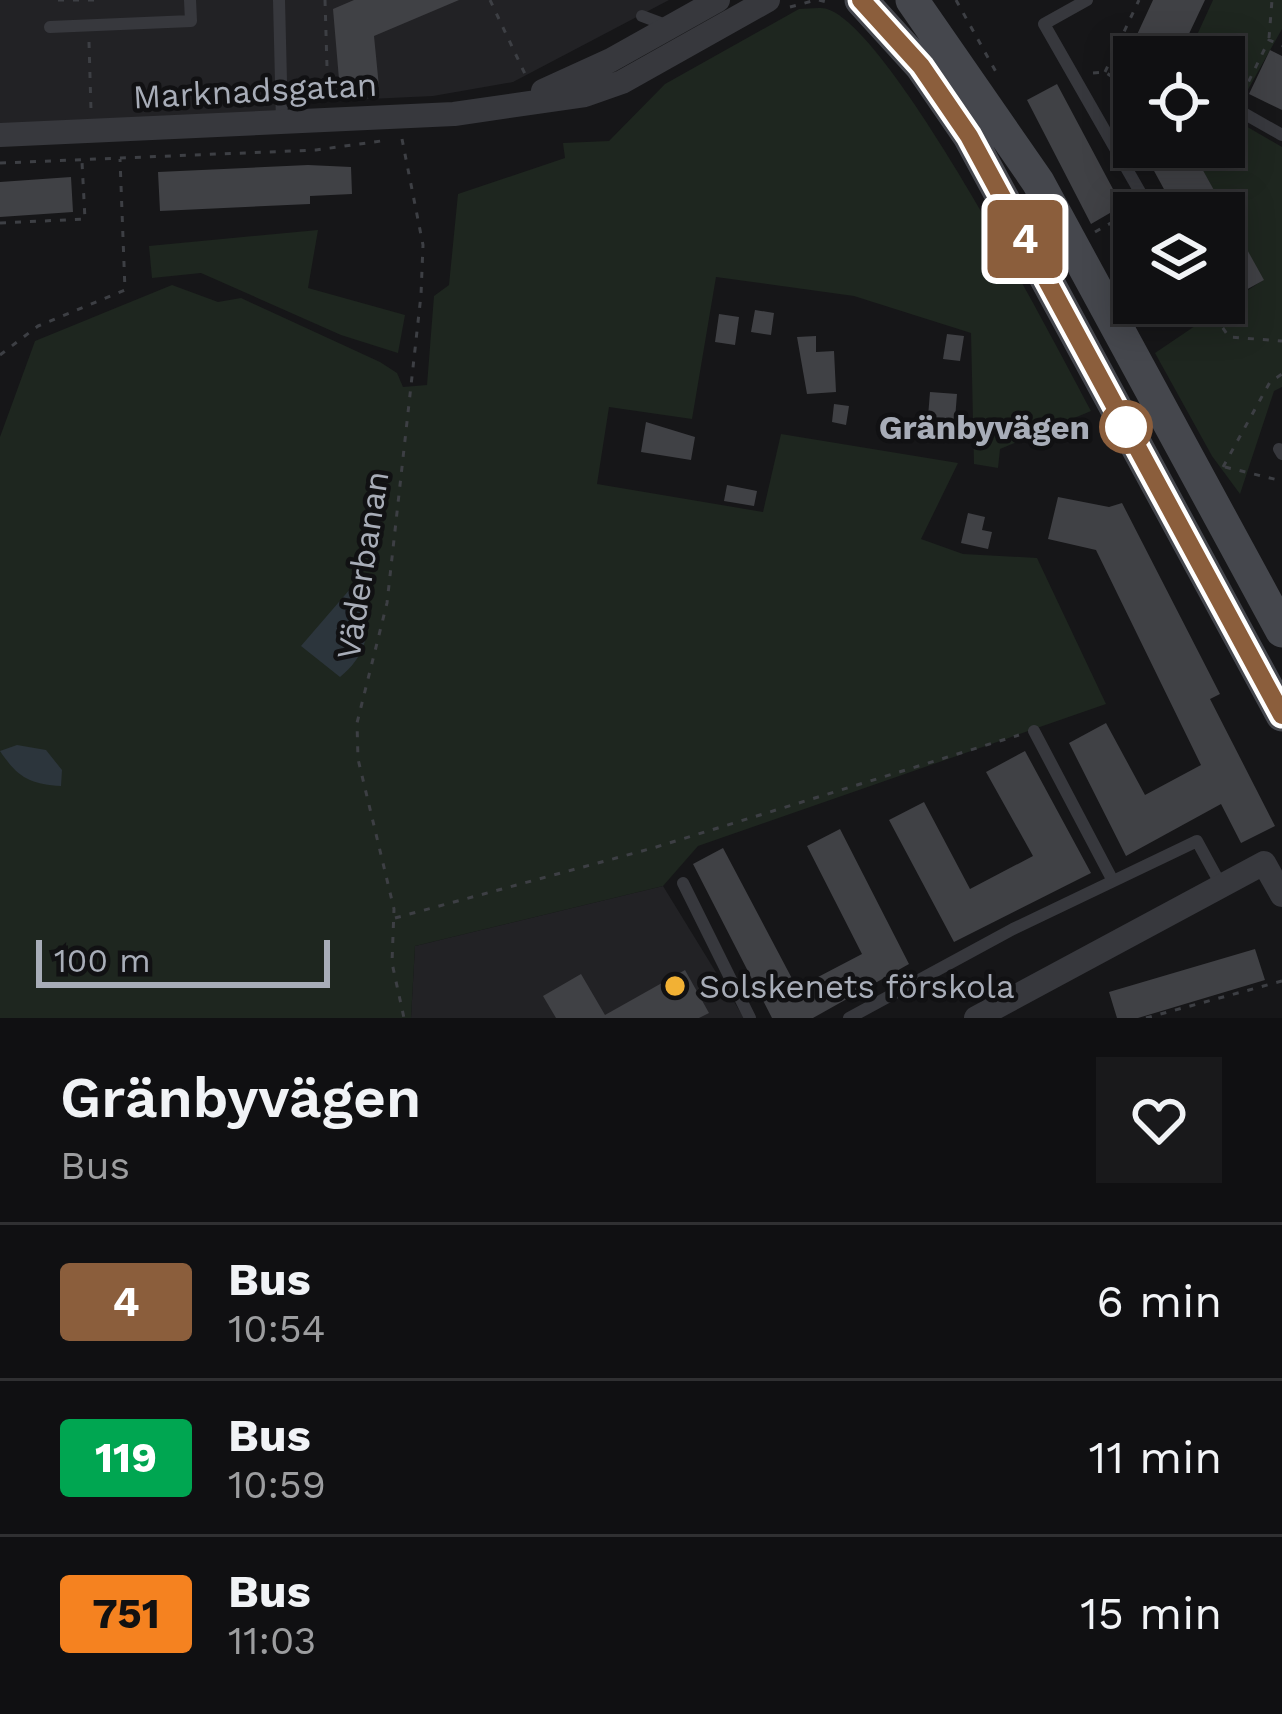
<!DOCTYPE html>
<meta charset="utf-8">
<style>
body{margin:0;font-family:"Work Sans",sans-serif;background:#19191b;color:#f1f3f6;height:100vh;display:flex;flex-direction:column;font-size:45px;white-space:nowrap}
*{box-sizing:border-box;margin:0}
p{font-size:39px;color:#9c9d9f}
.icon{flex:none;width:66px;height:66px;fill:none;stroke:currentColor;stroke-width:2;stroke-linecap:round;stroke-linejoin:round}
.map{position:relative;height:1018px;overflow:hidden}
.sheet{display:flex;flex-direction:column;background:#101012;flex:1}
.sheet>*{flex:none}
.badge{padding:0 24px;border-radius:9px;font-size:42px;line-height:78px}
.fabs{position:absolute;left:1113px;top:36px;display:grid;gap:24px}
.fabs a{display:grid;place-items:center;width:132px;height:132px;border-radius:0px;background:#101012;box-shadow:0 6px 30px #0003,0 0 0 3px #303032;font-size:60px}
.scale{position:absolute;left:36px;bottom:30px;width:294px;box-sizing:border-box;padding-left:12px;border:6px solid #a8adb8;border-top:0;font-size:33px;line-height:42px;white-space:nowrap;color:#a8adb8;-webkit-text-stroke:9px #111113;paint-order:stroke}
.map>.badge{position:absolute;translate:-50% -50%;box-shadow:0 0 0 6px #fff}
.round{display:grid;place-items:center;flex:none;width:126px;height:126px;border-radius:0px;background:#19191b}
.summary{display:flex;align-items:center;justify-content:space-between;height:204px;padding:0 60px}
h1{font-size:57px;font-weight:600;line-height:90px}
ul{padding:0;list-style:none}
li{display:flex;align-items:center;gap:36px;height:156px;padding:0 60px;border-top:3px solid #303032}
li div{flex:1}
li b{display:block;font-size:45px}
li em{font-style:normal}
li .badge{min-width:132px;font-weight:700;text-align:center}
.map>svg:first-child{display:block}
</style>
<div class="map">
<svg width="1282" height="1018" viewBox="0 0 1282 1018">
<rect width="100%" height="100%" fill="#161618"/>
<path fill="#222225" d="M0,0H669L513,82L433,96L305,102L271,114L0,127Z
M663,886L744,1018H411L415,946Z"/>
<path fill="#1e261f" d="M1213,0H1282V29L1232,118L1282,147V387L1274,391L1240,494L1212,456L1155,353L1263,280L1190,147H1224V57H1187Z
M799,9C807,9 820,7 827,9C892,29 1053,340 1091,411L1000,449L998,468L974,464L971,333L854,296L716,277L692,419L609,407L597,484L763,512L781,434L958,463L921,539L963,554L1037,558L1106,704L698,846L663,886L415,946L411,1018H0V437L35,341L172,285L218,302L241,298L380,362L397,373L403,387L427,385L434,296L449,285L458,194L565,158L563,143L609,141L665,84Z
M318,230L308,288L405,315L398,353L341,335L201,273L152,278L149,246Z"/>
<path fill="#2c353c" d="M368,587C369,626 371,652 340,677L301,646L351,588Z
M17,745L46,750L62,770L61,786C30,784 18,778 0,751Z"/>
<path fill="#404145" d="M354,0H459L374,36L379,87L340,91L333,9Z
M1153,0H1205L1178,57H1134V86L1117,78Z
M1270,50L1282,56V110L1249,94Z
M1057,84L1122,206L1091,224L1027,100Z
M1141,147H1190L1264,280L1224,302V213H1177Z
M308,165L351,167L352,194L310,196V204L160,211L158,172Z
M71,177L73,212L0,217V182Z
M755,310L774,313L771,335L751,332Z
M719,314L739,317L735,345L715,342Z
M947,334L964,336L960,361L943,359Z
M816,336V352L834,351L836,392L807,394L797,337Z
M930,392L957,394L955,419L928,417Z
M834,404L849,406L846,425L832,422Z
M646,422L695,437L691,460L641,452Z
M727,485L757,491L754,506L724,501Z
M1058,497L1109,507L1122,503L1220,694L1210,699L1275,826L1241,843L1221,804L1126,856L1069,743L1106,723L1145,795L1201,765L1096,550L1048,539Z
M968,513L985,517L982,530L992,532L988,549L961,543Z
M1025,751L1091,873L954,942L889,820L924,802L970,889L1033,856L986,772Z
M840,829L909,964L813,1018H772L693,864L723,848L797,988L862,954L807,846Z
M1255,949L1265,980L1138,1018H1117L1109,992Z
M685,970L709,1013L699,1018H556L543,996L581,974L605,1015Z"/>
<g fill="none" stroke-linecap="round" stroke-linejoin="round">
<path stroke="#3d3f44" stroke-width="3" stroke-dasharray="6 9" stroke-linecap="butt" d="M58,0H95
M325,0L328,100
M490,0L525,74
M819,0L833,4
M956,0L996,72
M790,7L816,0
M1269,38L1272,0
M89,42L91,110
M1105,72L1139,0
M1093,73L1105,72L1134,91
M1242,95L1269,40L1282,46
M402,139L423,245L421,295L387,603L357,723L358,759L394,909L392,963L404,1018
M0,163L316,150L381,141
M0,223L85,219L82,162
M1095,232L1134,210
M1206,303L1229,337L1282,341
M0,355L38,326L125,290L120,159
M1223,467L1270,382L1282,374
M1225,467L1282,481
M395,918L653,848L1019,735
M1146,1018L1282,981"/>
<path stroke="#37383d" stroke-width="12" d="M279,0L282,122
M1087,0L1044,24L1152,213
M642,16L666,25
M50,27L191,21L190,0
M1224,102L1282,135
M1279,449L1282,454
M1034,731L1113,881
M683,883L750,1018
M849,1018L1013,929L1197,841L1221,885"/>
<path stroke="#37383d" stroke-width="24" d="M543,91L611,60L718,0
M0,135L454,114L585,95L622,82L768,0
M976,1018L1264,863L1282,895"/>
<path stroke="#45474d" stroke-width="33" d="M861,0L921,66L969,136L1282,715
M912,0L1038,182L1282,631"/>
</g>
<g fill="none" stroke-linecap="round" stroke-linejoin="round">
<g stroke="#fff" stroke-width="27">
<path id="line" d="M861,0L921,66L969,136L1282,715"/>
</g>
<use href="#line" stroke="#8b5e3c" stroke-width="18"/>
</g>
<circle fill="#fff" stroke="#8b5e3c" stroke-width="6" cx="1126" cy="427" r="24"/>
<circle fill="#f2b134" stroke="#111113" stroke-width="4.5" cx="675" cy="986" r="12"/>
<g text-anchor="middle" stroke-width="9" stroke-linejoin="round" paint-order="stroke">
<g font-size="33" fill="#a8adb8" stroke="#111113">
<text transform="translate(255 90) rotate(-3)" y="12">Marknadsgatan</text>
<text transform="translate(362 565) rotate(-81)" y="12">Väderbanan</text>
</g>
<g font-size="33" font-weight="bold" fill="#a8adb8" stroke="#111113" text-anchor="end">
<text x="1090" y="439">Gränbyvägen</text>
</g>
<g font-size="33" fill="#a8adb8" stroke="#111113" text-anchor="start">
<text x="699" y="998">Solskenets förskola</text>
</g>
</g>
</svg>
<div class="fabs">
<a><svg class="icon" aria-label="locate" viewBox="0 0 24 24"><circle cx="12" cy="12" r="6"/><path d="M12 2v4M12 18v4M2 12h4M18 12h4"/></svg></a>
<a><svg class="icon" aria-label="layers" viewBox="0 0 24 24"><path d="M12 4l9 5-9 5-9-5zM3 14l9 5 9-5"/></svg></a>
</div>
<div class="scale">100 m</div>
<b class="badge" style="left:1025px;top:239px;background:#8b5e3c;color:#fff">4</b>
</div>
<section class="sheet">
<div class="summary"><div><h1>Gränbyvägen</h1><p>Bus</p></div><a class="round"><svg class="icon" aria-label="heart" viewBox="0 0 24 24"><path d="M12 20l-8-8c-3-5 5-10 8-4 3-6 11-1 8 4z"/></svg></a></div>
<ul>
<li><span class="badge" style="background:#8b5e3c;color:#fff">4</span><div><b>Bus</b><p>10:54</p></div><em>6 min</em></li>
<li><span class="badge" style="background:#00a651;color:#fff">119</span><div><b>Bus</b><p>10:59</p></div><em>11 min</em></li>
<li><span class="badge" style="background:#f58220;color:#111">751</span><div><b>Bus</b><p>11:03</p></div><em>15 min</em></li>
</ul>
</section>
